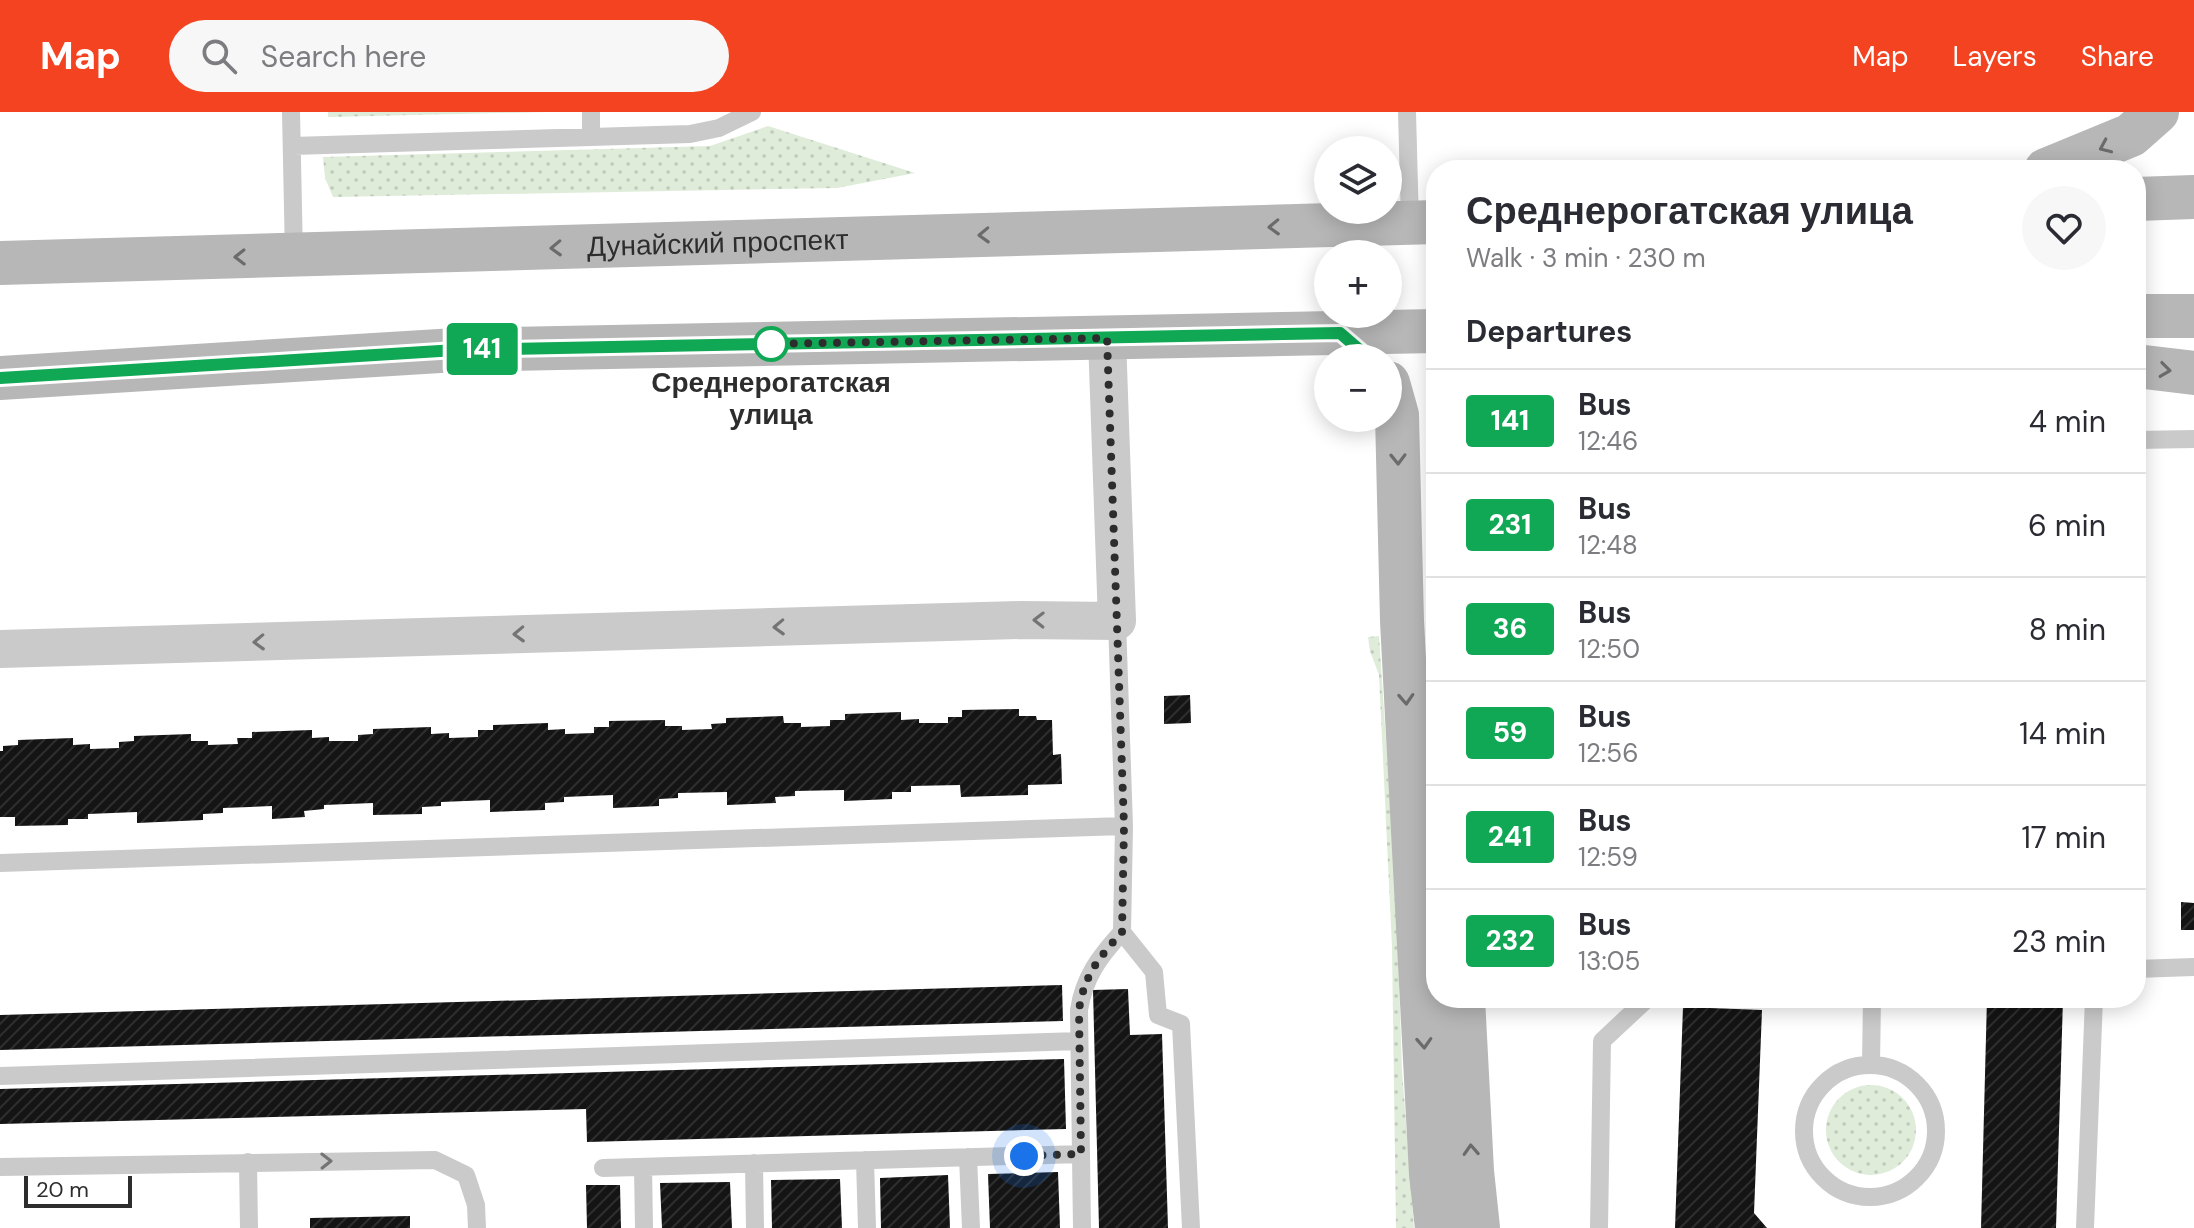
<!DOCTYPE html>
<meta charset="utf-8">
<style>
body{margin:0;font-family:"DM Sans",sans-serif;background:#f7f7f7;color:#2b2b33;height:100vh;display:flex;flex-direction:column;font-size:30px;white-space:nowrap}
*{box-sizing:border-box;margin:0}
p{font-size:26px;color:#7c7c81}
.icon{flex:none;width:44px;height:44px;fill:none;stroke:currentColor;stroke-width:2;stroke-linecap:round;stroke-linejoin:round}
.map{position:relative;flex:1;overflow:hidden}
.drawer{position:absolute;left:1426px;top:48px;width:720px;height:848px;display:flex;flex-direction:column;background:#fff;border-radius:32px;box-shadow:0 4px 20px #0003}
.drawer>*{flex:none}
.badge{padding:0 16px;border-radius:6px;font-size:28px;line-height:52px}
.controls{position:absolute;left:1314px;top:24px;display:grid;gap:16px}
.controls a{display:grid;place-items:center;width:88px;height:88px;border-radius:50%;background:#fff;box-shadow:0 4px 20px #0003;font-size:40px}
.scale{position:absolute;left:24px;bottom:20px;width:108px;box-sizing:border-box;padding-left:8px;border:4px solid #2d2d2d;border-top:0;font-size:22px;line-height:28px;white-space:nowrap;color:#2d2d2d;-webkit-text-stroke:6px #fff;paint-order:stroke}
.you{position:absolute;width:40px;height:40px;margin:-20px;border:6px solid #fff;border-radius:50%;background:#1a73e8;box-shadow:0 0 0 12px #1a73e833}
.map>.badge{position:absolute;translate:-50% -50%;box-shadow:0 0 0 4px #fff}
h2{padding:0 40px;font-size:30px;line-height:72px}
.round{display:grid;place-items:center;flex:none;width:84px;height:84px;border-radius:42px;background:#f7f7f7}
.headline{display:flex;align-items:center;justify-content:space-between;height:136px;padding:0 40px}
h1{font-size:38px;font-weight:700;line-height:60px}
ul{padding:0;list-style:none}
li{display:flex;align-items:center;gap:24px;height:104px;padding:0 40px;border-top:2px solid #e1e1e2}
li div{flex:1}
li b{display:block;font-size:30px}
li em{font-style:normal}
li .badge{min-width:88px;font-weight:700;text-align:center}
header{display:flex;align-items:center;gap:48px;box-sizing:border-box;height:112px;padding:0 40px;background:#f34321;color:#fff}
header strong{font-size:38px}
nav{display:flex;gap:44px;margin-inline-start:auto;font-size:28px}
.search{width:560px;height:72px;background:#f7f7f7;display:flex;align-items:center;gap:20px;box-sizing:border-box;padding:0 28px;border-radius:44px;color:#7c7c81;font-size:30px}
.map>svg:first-child{display:block}
</style>
<header>
<strong>Map</strong>
<div class="search"><svg class="icon" aria-label="search" viewBox="0 0 24 24"><circle cx="10" cy="10" r="6"/><path d="M15 15l6 6"/></svg>Search here</div>
<nav><a>Map</a><a>Layers</a><a>Share</a></nav>
</header>
<div class="map">
<svg width="2194" height="1116" viewBox="0 0 2194 1116">
<defs>
<pattern id="grass-dots" width="8" height="8" patternUnits="userSpaceOnUse" patternTransform="scale(2)"><rect width="8" height="8" fill="#dfecd9"/><path d="M2 2h.1M6 6h.1" fill="none" stroke="#c0cbbb" stroke-width="1.8" stroke-linecap="round"/></pattern>
<pattern id="building-hatch" width="6" height="6" patternUnits="userSpaceOnUse" patternTransform="scale(2)"><rect width="6" height="6" fill="#141414"/><path d="M-1 1l2-2M0 6l6-6M5 7l2-2" fill="none" stroke="#2e2e2e"/></pattern>
</defs>
<rect width="100%" height="100%" fill="#fff"/>
<path fill="url(#grass-dots)" d="M328,0H547L328,5Z
M768,14L915,61L837,76L333,85L325,66L323,45L710,34Z
M1379,524L1396,778L1402,957L1414,1116H1396L1392,835L1379,563L1370,539L1368,525Z
M1826 1018a45 45 0 1 1 90 0a45 45 0 1 1-90 0Z"/>
<path fill="url(#building-hatch)" d="M1190,583L1191,611L1164,612V584Z
M1019,597V604H1036L1037,608H1052L1053,643L1061,642L1062,672L1028,673V683L961,685L960,673L911,674V680H892V687L844,689V678L795,679V684L775,685L776,691L727,693V680L678,681V686L659,687V694L613,696V683L564,685V690L545,691V698L490,700V688L441,690V694L422,695V702L373,703V691L324,693V697L304,699L305,705L272,707V694L223,696V701L203,702V708L137,711V700L88,702V707H68V713L15,714V705H0V639H3V634L18,633V628L73,626V633L90,632V637L119,636V630L134,629V624L191,622V629H208V633L238,632L237,626H252V620L312,618V626L329,625V629H358V623L373,622V617L431,615V622L449,621V626L478,625V618H493V613L548,611V618L565,617V622L594,621V615H609V609L665,608V614H682V618L712,617L711,612L726,611V606L783,604L784,611H801V615L830,614V608H845V602L901,600V608L919,607V611H948V605H962V598Z
M2181,790L2194,791V818H2181Z
M1062,873L1063,909L0,938V903Z
M1128,877L1130,923L1162,922L1168,1116H1099L1093,878Z
M1987,886L2063,887L2056,1116H1981Z
M1683,895L1762,898L1754,1101L1767,1116H1675Z
M1064,947L1066,1017L587,1030L586,997L0,1012V977Z
M1058,1060L1060,1116H990L988,1062Z
M948,1063L950,1116H881L880,1066Z
M840,1067L842,1116H772L771,1068Z
M730,1070L732,1116H662L660,1071Z
M586,1073H620L621,1116H587Z
M410,1104V1116H310V1106Z"/>
<g fill="none" stroke-linecap="round" stroke-linejoin="round">
<path stroke="#cacaca" stroke-width="18" d="M291,0L294,144
M591,0V25
M1407,0L1410,111
M292,34L690,22L719,16L752,0
M2136,328L2194,327
M1117,509L1124,714L1122,820L1154,860L1158,903L1181,912L1191,1116
M0,751L1124,714
M2136,857L2194,855
M1871,953L1872,886
M1804 1019a66 66 0 1 1 132 0a66 66 0 1 1-132 0Z
M0,964L1079,929
M968,1045L971,1116
M865,1048L867,1116
M248,1050L249,1116
M754,1051L755,1116
M0,1055L435,1048L466,1063L476,1093L477,1116
M643,1055L644,1116
M603,1056L1081,1042
M1082,1116L1079,898C1084,865 1100,844 1122,820
M1599,1116L1602,929L1648,886
M2085,1116L2094,886"/>
<path stroke="#cacaca" stroke-width="38" d="M0,537L1021,508L1117,509L1107,226"/>
<g stroke="#b7b7b7" stroke-width="44">
<path d="M2046,58L2131,23L2157,0"/>
<path d="M2136,87L2194,85"/>
<path id="s1" d="M0,151L1436,110"/>
<path d="M2136,204H2194"/>
<path d="M2136,254L2194,261"/>
<path d="M0,266L456,238L1436,219"/>
<path d="M1388,271L1397,303L1402,509L1431,1062L1437,1116"/>
<path d="M1463,886L1472,1059L1478,1116"/>
</g>
</g>
<defs><path id="oneway-chevron" d="M-2-3.5L2.5 0L-2 3.5" fill="none" stroke-width="1.6" stroke-linecap="round" stroke-linejoin="round" transform="scale(2)"/></defs>
<g stroke="#6b6b6b">
<use href="#oneway-chevron" transform="translate(2105 35) rotate(156)"/>
<use href="#oneway-chevron" transform="translate(1274 115) rotate(178)"/>
<use href="#oneway-chevron" transform="translate(984 123) rotate(178)"/>
<use href="#oneway-chevron" transform="translate(556 136) rotate(178)"/>
<use href="#oneway-chevron" transform="translate(240 145) rotate(179)"/>
<use href="#oneway-chevron" transform="translate(2165 258) rotate(7)"/>
<use href="#oneway-chevron" transform="translate(1398 347) rotate(89)"/>
<use href="#oneway-chevron" transform="translate(1406 587) rotate(87)"/>
<use href="#oneway-chevron" transform="translate(1424 931) rotate(87)"/>
<use href="#oneway-chevron" transform="translate(1471 1038) rotate(-93)"/>
</g>
<g stroke="#747474">
<use href="#oneway-chevron" transform="translate(1039 508) rotate(-179)"/>
<use href="#oneway-chevron" transform="translate(779 515) rotate(178)"/>
<use href="#oneway-chevron" transform="translate(519 522) rotate(178)"/>
<use href="#oneway-chevron" transform="translate(259 530) rotate(178)"/>
<use href="#oneway-chevron" transform="translate(326 1049) rotate(-1)"/>
</g>
<g fill="none" stroke-linecap="round" stroke-linejoin="round">
<g stroke="#fff" stroke-width="18">
<path id="line" d="M0,266L456,238L1340,221L1369,246"/>
</g>
<use href="#line" stroke="#10a855" stroke-width="12"/>
<path stroke="#2d2d2d" stroke-width="8" stroke-dasharray="0 14.4" d="M771,232H768L1107,226L1124,714L1122,820C1099,846 1084,863 1079,898L1081,1042L1024,1044"/>
</g>
<circle fill="#fff" stroke="#10a855" stroke-width="4" cx="771" cy="232" r="16"/>
<g text-anchor="middle" stroke-width="8" stroke-linejoin="round" paint-order="stroke">
<g font-size="28" fill="#2d2d2d" stroke="#fff">
<text dy="10" stroke="none"><textPath href="#s1" startOffset="718">Дунайский проспект</textPath></text>
</g>
<g font-size="28" font-weight="bold" fill="#2d2d2d" stroke="#fff">
<text x="771" y="280">Среднерогатская<tspan x="771" dy="32">улица</tspan></text>
</g>
</g>
</svg>
<div class="controls">
<a><svg class="icon" aria-label="layers" viewBox="0 0 24 24"><path d="M12 4l9 5-9 5-9-5zM3 14l9 5 9-5"/></svg></a>
<a>+</a>
<a>−</a>
</div>
<div class="scale">20 m</div>
<div class="you" style="left:1024px;top:1044px"></div>
<b class="badge" style="left:482px;top:237px;background:#10a855;color:#fff">141</b>
<section class="drawer">
<div class="headline"><div><h1>Среднерогатская улица</h1><p>Walk · 3 min · 230 m</p></div><a class="round"><svg class="icon" aria-label="heart" viewBox="0 0 24 24"><path d="M12 20l-8-8c-3-5 5-10 8-4 3-6 11-1 8 4z"/></svg></a></div>
<h2>Departures</h2>
<ul>
<li><span class="badge" style="background:#10a855;color:#fff">141</span><div><b>Bus</b><p>12:46</p></div><em>4 min</em></li>
<li><span class="badge" style="background:#10a855;color:#fff">231</span><div><b>Bus</b><p>12:48</p></div><em>6 min</em></li>
<li><span class="badge" style="background:#10a855;color:#fff">36</span><div><b>Bus</b><p>12:50</p></div><em>8 min</em></li>
<li><span class="badge" style="background:#10a855;color:#fff">59</span><div><b>Bus</b><p>12:56</p></div><em>14 min</em></li>
<li><span class="badge" style="background:#10a855;color:#fff">241</span><div><b>Bus</b><p>12:59</p></div><em>17 min</em></li>
<li><span class="badge" style="background:#10a855;color:#fff">232</span><div><b>Bus</b><p>13:05</p></div><em>23 min</em></li>
</ul>
</section>
</div>
